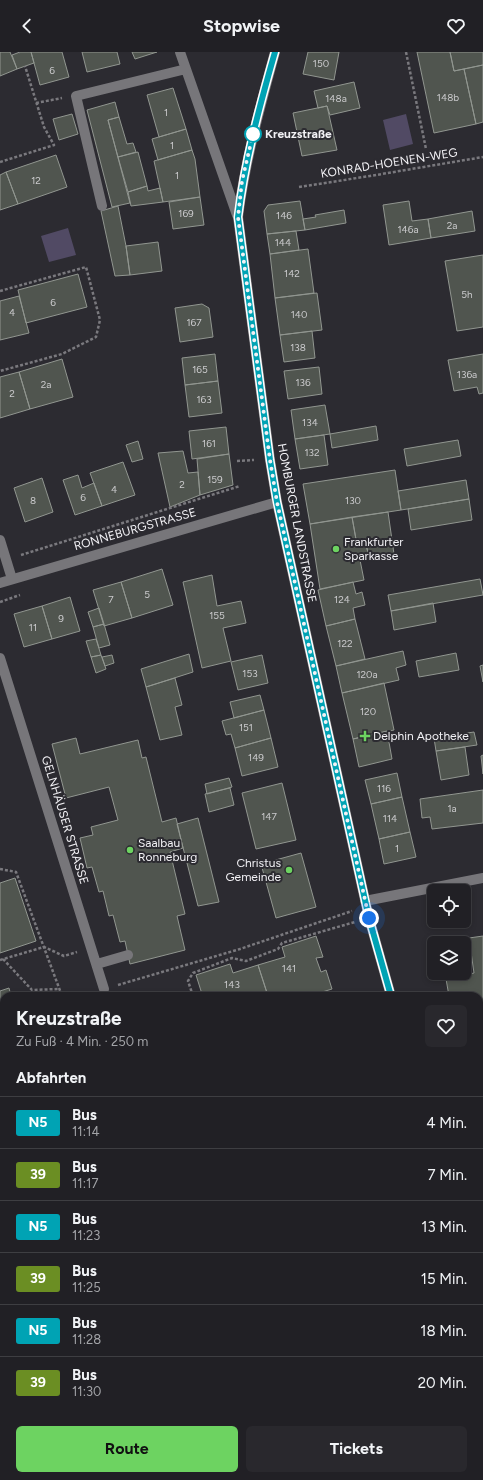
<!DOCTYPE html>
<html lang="de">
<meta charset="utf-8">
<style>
body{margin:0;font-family:Figtree,sans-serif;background:#29282d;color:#f1f3f6;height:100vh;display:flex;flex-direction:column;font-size:15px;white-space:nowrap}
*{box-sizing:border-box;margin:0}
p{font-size:13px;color:#a2a3a7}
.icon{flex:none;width:22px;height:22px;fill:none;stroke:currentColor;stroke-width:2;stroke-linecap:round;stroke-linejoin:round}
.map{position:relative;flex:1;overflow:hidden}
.panel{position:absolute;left:0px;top:940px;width:483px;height:488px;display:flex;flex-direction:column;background:#212025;border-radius:12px 12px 0 0;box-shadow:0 2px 6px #0003,0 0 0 1px #3e3e42}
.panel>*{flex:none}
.badge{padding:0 8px;border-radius:3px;font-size:14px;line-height:26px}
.buttons{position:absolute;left:427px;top:832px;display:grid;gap:8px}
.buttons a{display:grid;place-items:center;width:44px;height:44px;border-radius:6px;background:#212025;box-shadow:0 2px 6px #0003,0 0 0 1px #3e3e42;font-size:20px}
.you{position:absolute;width:20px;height:20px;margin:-10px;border:3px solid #fff;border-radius:50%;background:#1a73e8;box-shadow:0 0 0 6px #1a73e833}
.map>.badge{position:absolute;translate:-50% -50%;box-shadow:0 0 0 2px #fff}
h2{padding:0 16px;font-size:15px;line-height:36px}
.round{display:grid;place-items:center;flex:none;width:42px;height:42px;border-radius:6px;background:#29282d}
.overview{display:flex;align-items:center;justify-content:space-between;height:68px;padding:0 16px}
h1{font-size:19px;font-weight:700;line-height:30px}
.action{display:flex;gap:8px;margin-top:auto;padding:8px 16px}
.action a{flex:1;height:46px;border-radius:6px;background:#6dd361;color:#111;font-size:16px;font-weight:700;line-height:46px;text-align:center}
.action a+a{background:#29282d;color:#f1f3f6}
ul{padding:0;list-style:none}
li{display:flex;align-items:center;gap:12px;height:52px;padding:0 16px;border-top:1px solid #3e3e42}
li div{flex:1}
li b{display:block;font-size:15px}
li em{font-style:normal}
li .badge{min-width:44px;font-weight:700;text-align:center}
header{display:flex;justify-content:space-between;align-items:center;height:52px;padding:0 16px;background:#212025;font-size:18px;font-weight:700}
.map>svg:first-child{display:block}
</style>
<header><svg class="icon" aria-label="back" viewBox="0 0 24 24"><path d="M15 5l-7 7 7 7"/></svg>Stopwise<svg class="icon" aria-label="heart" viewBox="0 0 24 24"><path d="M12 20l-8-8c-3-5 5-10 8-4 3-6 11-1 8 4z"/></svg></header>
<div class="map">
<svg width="483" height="1428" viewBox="0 0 483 1428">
<rect width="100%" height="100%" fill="#2c2b31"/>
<path fill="#514a64" d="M406,62L413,92L390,98L383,68Z
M68,176L76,203L49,210L41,184Z
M4,1001V1040L0,1042V1002Z"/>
<path fill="#50554f" stroke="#919690" d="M0,0H10L17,17L0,24Z
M20,0H31L34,11L17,17L12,3Z
M31,0H62L69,25L40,33Z
M82,0H117L120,12L87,20Z
M132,0H157L135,7Z
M308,0H339L334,28L303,22Z
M417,0H450L454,19L464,17L476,72L434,81Z
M450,0H483V13L454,19Z
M483,13V70L476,72L464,17Z
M354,30L360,56L330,63L327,54L318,56L314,39Z
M173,36L186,77L159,85L147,43Z
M115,50L119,65L108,68L130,151L112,155L87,58Z
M327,54L337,98L302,104L293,61Z
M72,62L78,82L59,88L53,67Z
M119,65L127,92L133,91L136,100L118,105L108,68Z
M186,77L192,98L158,108L152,87Z
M192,98L195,107L200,145L163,150L154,109Z
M138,100L147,134L128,140L118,105Z
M56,103L67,135L18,152L6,120Z
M6,120L18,152L0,158V123Z
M147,134L148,139L160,136L163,150L131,154L128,140Z
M200,145L204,173L173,177L169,150Z
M300,149L305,178L267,182L264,159L268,153Z
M409,149L412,169L428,167L431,186L389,193L383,153Z
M118,154L126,194L130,223L115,224L101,159Z
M344,158L346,171L305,178L303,167L316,165L315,163Z
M472,159L475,179L431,186L428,167Z
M296,179L299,198L270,202L267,182Z
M158,190L162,219L130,223L126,194Z
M308,197L314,241L275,246L270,202Z
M483,203V275L457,279L445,209Z
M78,222L87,255L26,271L18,238Z
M317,241L322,278L280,283L275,246Z
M19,244L29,281L0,288V249Z
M202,252L209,256L213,285L180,290L175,256Z
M312,279L315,306L284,310L280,283Z
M215,302L218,329L185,333L182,306Z
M483,302V341L479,342L477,335L454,339L448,308Z
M62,307L73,345L30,357L19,320Z
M319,315L322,342L288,347L284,319Z
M19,320L30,357L0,366V325Z
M218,329L222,361L189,365L185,333Z
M325,353L330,382L295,387L291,358Z
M376,374L378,388L332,396L330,382Z
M226,375L229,402L192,407L189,379Z
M324,383L328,413L300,417L295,387Z
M458,388L461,404L407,414L404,397Z
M138,389L143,407L132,410L126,393Z
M183,399L188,421L198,420L200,443L170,455L158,401Z
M229,402L233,433L200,443L197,407Z
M123,410L135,443L102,454L90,421Z
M395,418L401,458L310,472L303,432Z
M78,423L82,436L94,431L102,454L75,463L63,428Z
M42,426L53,460L25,470L14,436Z
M466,428L469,447L401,458L398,439Z
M469,447L472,468L411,478L408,457Z
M388,460L394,502L360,507L359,503L368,501L366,492L357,493L352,465Z
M352,465L357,493L366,492L368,501L359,503L364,528L320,537L310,472Z
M162,517L173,553L132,566L121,530Z
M212,523L217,554L241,549L246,571L223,576L231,609L202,616L183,530Z
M480,527L483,543L391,559L388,543Z
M121,530L132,566L104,574L93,538Z
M353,530L356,542L362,540L365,553L353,556L355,567L326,574L318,538Z
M70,545L80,579L52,587L42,554Z
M433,551L436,570L394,578L391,559Z
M42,554L52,587L24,595L14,562Z
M99,556L104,572L93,575L88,560Z
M355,567L365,607L336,614L326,574Z
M104,572L110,593L99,596L93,575Z
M96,587L101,603L91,605L86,589Z
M403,599L406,613L396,616L399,628L342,641L336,614Z
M456,601L459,618L419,625L416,609Z
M189,602L193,620L146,635L141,617Z
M101,603L106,617L96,621L91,605Z
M112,603L114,611L105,614L102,605Z
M262,603L268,631L238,638L231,610Z
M483,613V630L480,614Z
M175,626L182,653L175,655L182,683L160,688L146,635Z
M384,631L394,678L353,687L342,641Z
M260,643L264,658L234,666L230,650Z
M264,658L271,686L235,696L231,682L226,683L222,669Z
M387,679L392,707L359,715L353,687Z
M474,680L477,693L436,699L434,686Z
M76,686L80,702L138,688L142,706L146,705L162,770L176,766L183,796L170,800L185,862L177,864L185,898L130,912L125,889L120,890L113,863L109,864L103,839L99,840L92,815L87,816L80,786L93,783L91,775L118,768L109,735L66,746L52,692Z
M271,686L278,715L242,724L235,696Z
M465,695L469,723L441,728L436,699Z
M483,703V722L481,704Z
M397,721L402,745L371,752L365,728Z
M229,726L232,735L207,742L205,732Z
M282,731L296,788L256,797L242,741Z
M230,736L234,753L209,760L205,742Z
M483,738V771L432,777L430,765L422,766L420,747Z
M402,745L410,780L379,787L371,752Z
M198,766L219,850L198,854L177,772Z
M410,780L416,805L384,812L379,787Z
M301,801L316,855L276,866L261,812Z
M15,826L36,889L0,901V831Z
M316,884L323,905L316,906L321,920L326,918L332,937L309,944H268L258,913L285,905L282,895Z
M483,884V995L479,1000V944H449L446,927L474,921L469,886Z
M230,912L233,921L258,913L268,944H208L207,940L202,942L196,923Z
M9,936L11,944H4V975L0,976V939Z
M4,1065V1077L1,1067Z
M0,1067L4,1077V1102L0,1103Z
M4,1197V1233L0,1221V1198Z
M4,1327V1363L0,1364V1328Z
M15,1424H66L53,1428H16Z
M66,1424H94L95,1428H53Z
M251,1424H292L279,1428H252Z"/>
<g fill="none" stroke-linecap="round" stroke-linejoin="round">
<path stroke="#7a797e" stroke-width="2.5" stroke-dasharray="3 2" stroke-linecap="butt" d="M19,0H20
M406,0L426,97
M36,51L62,46
M0,110L54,93L44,75L25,14
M299,135L370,124L483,105
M0,239L86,215L100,268L96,285L62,302L0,319
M237,409L254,408
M21,503L240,434
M0,550L20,543
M0,817L16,820L62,944
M3,907L32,938L59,937
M0,908L44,895L64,904L77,900
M118,933L240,897L352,859
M193,944L188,929L193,921L232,906L246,909L278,897L282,891L355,870
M0,1060L4,1059
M0,1154L4,1156
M0,1188L4,1186
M0,1262H4
M0,1325L4,1324"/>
<path stroke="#77767a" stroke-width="10" d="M180,0L237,163
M275,0C260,55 245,109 238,165L270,408L277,450L369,866L391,944
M102,154L76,44L186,17
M0,488L12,527
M0,531L277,450
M0,606L104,937
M365,849L483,826
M97,912L128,903
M479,1341L481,1428
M0,1385L4,1384
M0,1411L4,1410"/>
</g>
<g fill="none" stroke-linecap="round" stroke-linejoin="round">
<g stroke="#fff" stroke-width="9">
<path id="line" d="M275,0C259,56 245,108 238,165L270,408L277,450L369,866L391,944"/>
</g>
<use href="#line" stroke="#00a3b4" stroke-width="6"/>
<path stroke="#f2f1f5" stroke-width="4" stroke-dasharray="0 7.2" d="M253,82L242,129L238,165L270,408L277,450L369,866"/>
</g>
<circle fill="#fff" stroke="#00a3b4" stroke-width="2" cx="253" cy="82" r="8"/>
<g fill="#6dd361" stroke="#2c2b31" stroke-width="1.5">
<circle cx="336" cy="497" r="4"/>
<path d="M363 678h4v4h4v4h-4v4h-4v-4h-4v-4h4z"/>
<circle cx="130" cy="798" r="4"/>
<circle cx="289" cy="818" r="4"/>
</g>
<g text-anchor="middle" stroke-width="4" stroke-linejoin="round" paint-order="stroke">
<g font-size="10" fill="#cacacc">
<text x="321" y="15">150</text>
<text x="52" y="22">6</text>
<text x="448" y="49">148b</text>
<text x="336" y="50">148a</text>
<text x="166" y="64">1</text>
<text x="172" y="97">1</text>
<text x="177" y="127">1</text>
<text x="36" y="132">12</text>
<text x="186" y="165">169</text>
<text x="284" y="167">146</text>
<text x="452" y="177">2a</text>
<text x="408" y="181">146a</text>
<text x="283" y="194">144</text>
<text x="292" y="225">142</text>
<text x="467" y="246">5h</text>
<text x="53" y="254">6</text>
<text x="12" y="264">4</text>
<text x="299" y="266">140</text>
<text x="194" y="274">167</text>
<text x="298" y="299">138</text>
<text x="200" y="321">165</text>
<text x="467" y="326">136a</text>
<text x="303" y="334">136</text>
<text x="46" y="336">2a</text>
<text x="12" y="345">2</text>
<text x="204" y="351">163</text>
<text x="310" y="374">134</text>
<text x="209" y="395">161</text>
<text x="312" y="404">132</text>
<text x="215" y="431">159</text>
<text x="182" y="436">2</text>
<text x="114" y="441">4</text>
<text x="83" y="449">6</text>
<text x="33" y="452">8</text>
<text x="353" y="452">130</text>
<text x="147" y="546">5</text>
<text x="111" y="551">7</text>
<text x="342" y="551">124</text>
<text x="217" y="567">155</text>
<text x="61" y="570">9</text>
<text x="33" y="579">11</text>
<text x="345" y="595">122</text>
<text x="250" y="625">153</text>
<text x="367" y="626">120a</text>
<text x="368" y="663">120</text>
<text x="246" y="679">151</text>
<text x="256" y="709">149</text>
<text x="384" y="740">116</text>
<text x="452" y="760">1a</text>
<text x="269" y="768">147</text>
<text x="390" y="770">114</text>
<text x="397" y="800">1</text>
<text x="289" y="920">141</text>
<text x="232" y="936">143</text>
</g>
<g font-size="12" font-weight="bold" fill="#f2f1f5" stroke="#2c2b31" text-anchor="start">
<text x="265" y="86">Kreuzstraße</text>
</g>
<g font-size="12" fill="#f2f1f5" stroke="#2c2b31">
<text transform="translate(389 111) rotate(-9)" y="4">KONRAD-HOENEN-WEG</text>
<text transform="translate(297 471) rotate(79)" y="4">HOMBURGER LANDSTRASSE</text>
<text transform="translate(135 477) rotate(-16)" y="4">RONNEBURGSTRASSE</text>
<text transform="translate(65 768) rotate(73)" y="4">GELNHÄUSER STRASSE</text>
</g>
<g font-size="12" fill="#f2f1f5" stroke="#2c2b31" text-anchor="start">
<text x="344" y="494">Frankfurter<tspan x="344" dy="14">Sparkasse</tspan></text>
<text x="373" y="688">Delphin Apotheke</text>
<text x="138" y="795">Saalbau<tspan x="138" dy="14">Ronneburg</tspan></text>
<text x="281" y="815" text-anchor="end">Christus<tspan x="281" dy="14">Gemeinde</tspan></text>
</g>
</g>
</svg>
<div class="buttons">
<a><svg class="icon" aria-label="locate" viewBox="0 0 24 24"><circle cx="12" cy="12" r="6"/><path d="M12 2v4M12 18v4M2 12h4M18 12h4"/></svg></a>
<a><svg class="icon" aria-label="layers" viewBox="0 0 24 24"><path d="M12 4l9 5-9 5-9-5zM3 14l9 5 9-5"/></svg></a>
</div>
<div class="you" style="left:369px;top:866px"></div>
<section class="panel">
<div class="overview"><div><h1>Kreuzstraße</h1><p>Zu Fuß · 4 Min. · 250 m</p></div><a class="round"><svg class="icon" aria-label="heart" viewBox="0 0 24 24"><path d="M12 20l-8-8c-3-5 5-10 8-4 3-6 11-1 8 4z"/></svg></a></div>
<h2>Abfahrten</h2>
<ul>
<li><span class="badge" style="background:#00a3b4;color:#fff">N5</span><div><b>Bus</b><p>11:14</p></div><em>4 Min.</em></li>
<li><span class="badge" style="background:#6b8e23;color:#fff">39</span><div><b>Bus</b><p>11:17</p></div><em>7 Min.</em></li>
<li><span class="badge" style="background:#00a3b4;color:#fff">N5</span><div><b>Bus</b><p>11:23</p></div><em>13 Min.</em></li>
<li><span class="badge" style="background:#6b8e23;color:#fff">39</span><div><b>Bus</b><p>11:25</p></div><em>15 Min.</em></li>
<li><span class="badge" style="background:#00a3b4;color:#fff">N5</span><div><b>Bus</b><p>11:28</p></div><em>18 Min.</em></li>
<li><span class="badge" style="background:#6b8e23;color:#fff">39</span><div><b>Bus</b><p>11:30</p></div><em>20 Min.</em></li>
</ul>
<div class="action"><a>Route</a><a>Tickets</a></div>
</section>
</div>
